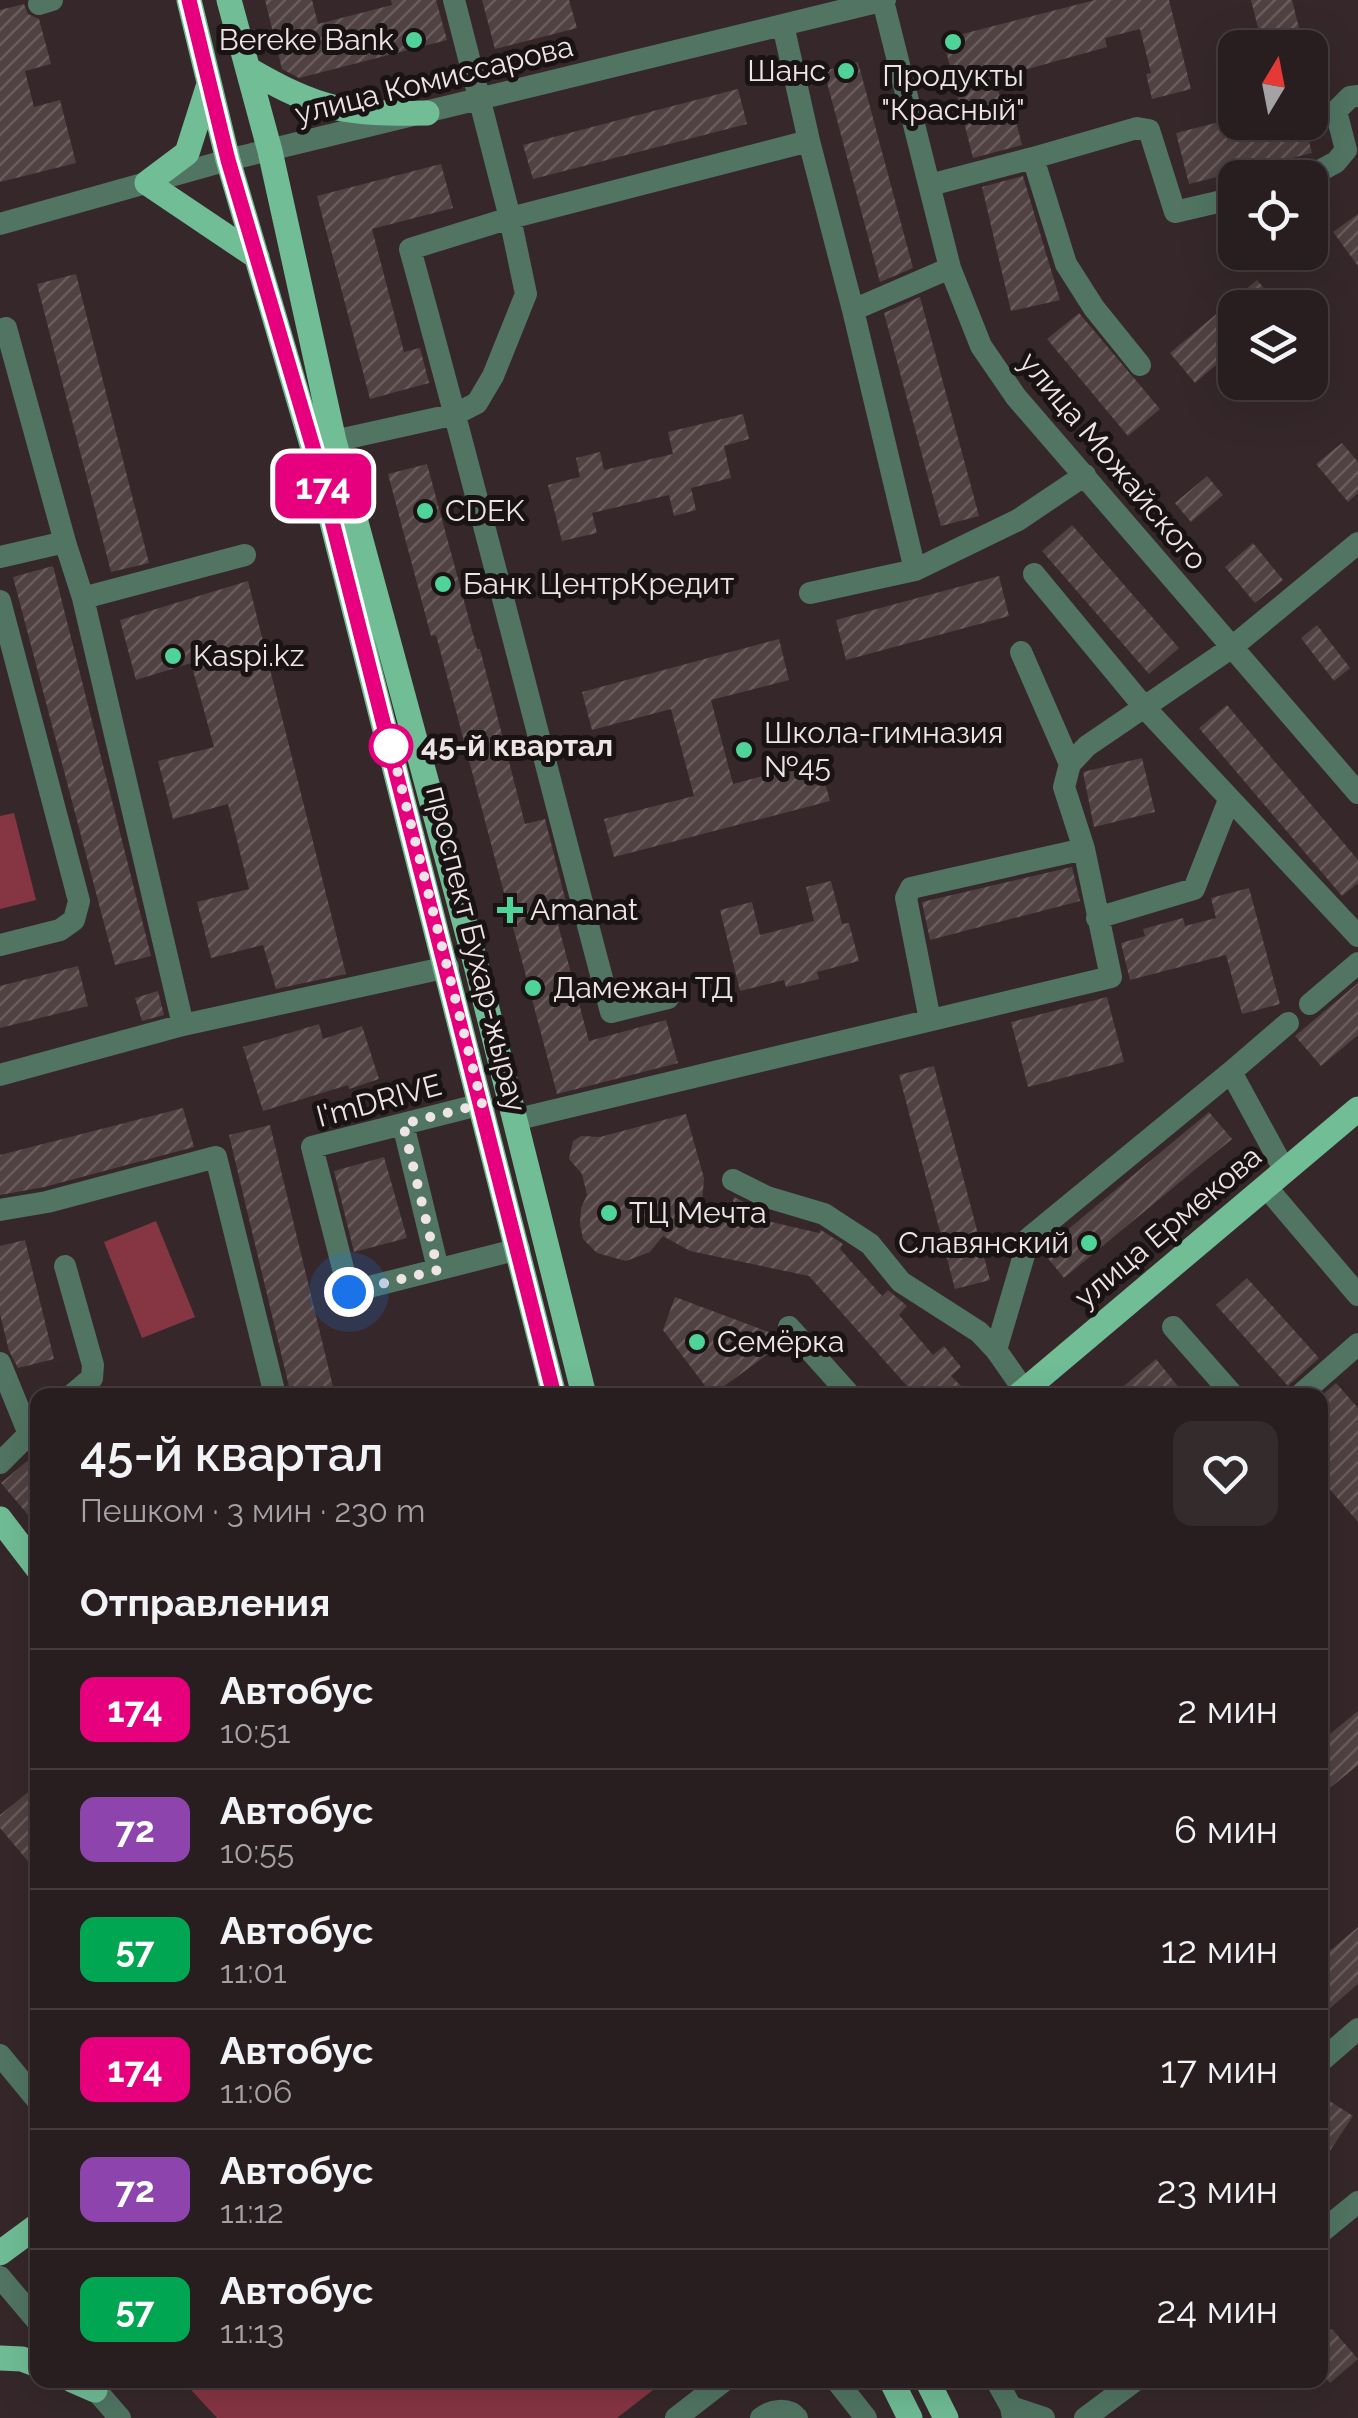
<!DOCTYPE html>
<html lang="ru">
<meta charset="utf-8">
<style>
body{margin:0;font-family:Raleway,sans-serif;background:#342b2d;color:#f1f3f6;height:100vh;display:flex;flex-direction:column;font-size:38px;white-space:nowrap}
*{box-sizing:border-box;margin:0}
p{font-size:32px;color:#a5a2a5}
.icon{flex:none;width:55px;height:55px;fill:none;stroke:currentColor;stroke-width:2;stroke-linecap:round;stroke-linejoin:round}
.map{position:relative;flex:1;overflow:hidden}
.drawer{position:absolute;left:30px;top:1388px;width:1298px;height:1000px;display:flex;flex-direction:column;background:#281e20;border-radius:20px;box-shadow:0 10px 40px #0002,0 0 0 2px #443c3e}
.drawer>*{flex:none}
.badge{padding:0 20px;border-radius:15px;font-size:35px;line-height:65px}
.needle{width:65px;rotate:10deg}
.fabs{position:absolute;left:1218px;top:30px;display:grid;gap:20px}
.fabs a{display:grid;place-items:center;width:110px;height:110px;border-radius:20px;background:#281e20;box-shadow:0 10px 40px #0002,0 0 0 2px #443c3e;font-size:50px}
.you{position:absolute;width:50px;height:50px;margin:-25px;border:8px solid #fff;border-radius:50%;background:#1a73e8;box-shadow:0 0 0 15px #1a73e833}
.map>.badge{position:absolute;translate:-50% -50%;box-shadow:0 0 0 5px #fff}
h2{padding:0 50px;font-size:38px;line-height:90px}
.round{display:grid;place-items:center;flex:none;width:105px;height:105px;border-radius:20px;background:#342b2d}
.overview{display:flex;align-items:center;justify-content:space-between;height:170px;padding:0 50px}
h1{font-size:48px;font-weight:600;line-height:75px}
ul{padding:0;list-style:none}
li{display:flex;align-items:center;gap:30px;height:120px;padding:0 50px;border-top:2px solid #443c3e}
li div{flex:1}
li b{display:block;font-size:38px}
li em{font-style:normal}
li .badge{min-width:110px;font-weight:700;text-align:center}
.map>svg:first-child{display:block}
</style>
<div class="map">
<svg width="1358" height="2418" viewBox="0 0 1358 2418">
<defs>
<pattern id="building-hatch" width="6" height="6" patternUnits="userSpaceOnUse" patternTransform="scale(2.5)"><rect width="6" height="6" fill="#504142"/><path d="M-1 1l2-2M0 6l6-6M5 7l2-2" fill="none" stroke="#6a5c5d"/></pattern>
</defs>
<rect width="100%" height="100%" fill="#36282a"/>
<path fill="#863543" d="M14,813L36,900L0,909V816Z
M156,1221L195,1317L142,1338L104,1242Z
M182,2380H666L617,2418H217Z"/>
<path fill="url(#building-hatch)" d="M265,0H312L318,24L392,5L391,0H436L447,40L299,78L282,69Z
M482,0H569L577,28L495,49Z
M1095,0H1169L1191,89L1152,99L1146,74L1151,73L1140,29L1105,38L1107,47L995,78L1003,108L1012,106L1022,145L973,158L943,39Z
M1251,0H1292L1304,48H1263Z
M24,4L28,14L39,19L51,64L25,71L34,107L60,100L76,163L0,182V10Z
M858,62L913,268L880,282L824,71Z
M738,89L747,124L533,179L523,145Z
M1235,118V122H1304L1312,153L1189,184L1176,133Z
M441,164L453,208L372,229L404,352L420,348L429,383L370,399L317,196Z
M1023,176L1060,300L1011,311L982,187Z
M1358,214V266L1333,232Z
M76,274L149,563L111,572L37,284Z
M1257,280L1281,308H1235V349L1195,383L1170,353Z
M920,297L979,516L941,526L884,313Z
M1079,313L1160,409L1128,436L1047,339Z
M743,414L749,439L724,446L731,478L691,488L696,510L674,516L669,495L592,513L597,533L562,541L548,485L580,477L576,458L600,452L604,470L673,454L668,432Z
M1342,443L1358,462V493L1348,502L1316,464Z
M427,464L477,649H480L525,824L545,819L569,914L556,917L589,1041L666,1020L678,1063L557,1094L436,635L431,636L388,474Z
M1207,476L1223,495L1191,522L1175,503Z
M1072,525L1179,648L1149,674L1042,551Z
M1253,543L1283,580L1255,603L1225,567Z
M53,566L151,956L115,965L13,577Z
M999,576L1009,616L846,660L836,620Z
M248,581L346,974L276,989L263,945L211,958L197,902L249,889L228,804L173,819L158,761L214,747L191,663L136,680L120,620Z
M1317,625L1350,668L1334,681L1301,638Z
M779,639L789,680L711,700L733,784L819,761L830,801L614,857L604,819L694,796L671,709L592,730L582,692Z
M1227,705L1358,860V883L1342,896L1199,728Z
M1142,758L1155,812L1094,827L1083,772Z
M1072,867L1080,901L930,940L922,902Z
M831,881L842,924L849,923L859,961L817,972L819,979L786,987L784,980L740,991L720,910L752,902L760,935L814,921L806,887Z
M1249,888L1280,1004L1242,1014L1226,955L1130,980L1121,943L1145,936L1143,929L1183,918L1185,926L1216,918L1211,898Z
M78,966L88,1006L0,1028V986Z
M1358,983V1035L1321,1066L1295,1036Z
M158,991L164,1015L142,1021L135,998Z
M1107,997L1124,1062L1028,1087L1011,1022Z
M319,1024L323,1039L362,1026L379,1079L349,1089L348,1085L263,1111L243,1047Z
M934,1066L990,1280L955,1289L899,1075Z
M183,1108L194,1147L44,1187L0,1195V1155Z
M1209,1112L1232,1139L1064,1278L1042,1251Z
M686,1114L704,1178L702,1205L731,1212L734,1197L760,1210L759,1219L819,1233L821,1230L843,1244L840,1249L882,1296L888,1290L907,1306L899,1315L933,1355L944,1346L961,1367L951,1376L970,1395H915L809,1276L690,1251L663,1236L650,1252L626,1261L597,1253L583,1239L580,1224L581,1208L587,1195L582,1174L569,1159L573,1141L581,1136L600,1137Z
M270,1125L335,1395H291L229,1135Z
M384,1157L407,1238L354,1252L334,1171Z
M25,1240L54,1359L18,1368L9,1351L0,1314V1246Z
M1247,1278L1319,1358L1288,1386L1216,1305Z
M675,1297L777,1335L783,1343L712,1395L663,1330Z
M1156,1359L1185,1395H1113Z
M1336,1383L1358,1408V1522L1320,1478V1397Z
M38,1452V1508L29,1516L1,1483Z
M1358,1711V1765L1320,1796V1742Z
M38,1784V1873L0,1828V1815Z
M1358,1927V1984L1320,2017V1959Z
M1320,2095L1353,2116L1320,2166Z
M1332,2329L1358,2359L1330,2383L1320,2372V2339Z"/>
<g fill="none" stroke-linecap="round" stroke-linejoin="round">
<path stroke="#517562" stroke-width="22" d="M454,0L510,218L410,249C480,502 543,758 611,1012L668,998
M883,1L950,268L981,346L1016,397L1358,793
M39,4L52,0
M809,141L853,310
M1033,158L1137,128L1149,130L1175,212L1235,198
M1307,178L1336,162L1346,150L1336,111L1350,97L1358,96
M930,185L1033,158L1066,264L1094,308L1140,365
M0,224L228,160L885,0
M0,330L6,328L65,542L0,557
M334,441L456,414L477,403L493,376L526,294L510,218L809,141L783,25
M65,542L83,598
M915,570L853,310L950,268
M1034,574L1145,708L1358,936
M810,593L915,570L1018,520L1085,475
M0,601L79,901L74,920L60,930L0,945
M1021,652L1070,764
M1097,918L1194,889L1229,800
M1310,1004L1358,963
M930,1020L906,898L911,888L1084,849
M183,1025L83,598L245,555
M1231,1072L1288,1023
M0,1075L183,1025L448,967
M482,1104L312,1147L349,1292L519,1249
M514,1120L1111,977L1084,849L1064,787L1070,764L1087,746L1231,648L1358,543
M403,1124L438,1269
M733,1180L767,1197L824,1214L870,1244L901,1282L979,1332L996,1350L1024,1390
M1266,1187L1358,1295
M0,1210L47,1202L216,1157L275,1395
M65,1266L93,1365L92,1378L72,1395
M789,1327L850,1395
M1173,1327L1233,1395
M996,1350L1029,1238L1231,1072L1285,1171
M0,1363L29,1434L38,1426
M1300,1395L1358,1344
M0,1463L29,1434
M0,2055L38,2101
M1320,2062L1358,2029
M1320,2233L1358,2202
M0,2277L38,2322
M87,2380L120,2418
M836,2380L866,2418
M996,2380L1011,2407L1013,2418
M1011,2407L1044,2418
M676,2418L725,2380
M761,2418C771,2410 788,2407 797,2418
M1085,2418L1136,2380"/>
<path stroke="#70bd96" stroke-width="25" d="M189,0L228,160L315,455L554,1395
M229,0L270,151L334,441L475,961L584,1395
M248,69C321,111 343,114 427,113
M209,84L187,153L147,183L257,257
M1019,1395L1358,1109
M0,1519L38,1569
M0,2253L38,2225
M0,2358L22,2359L38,2365
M72,2380L95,2390
M891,2380L910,2418
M927,2380L946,2418"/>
</g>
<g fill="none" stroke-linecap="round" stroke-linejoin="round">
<g stroke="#fff" stroke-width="22">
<path id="line" d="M189,0L228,160L315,454L554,1395"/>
</g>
<use href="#line" stroke="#e6007e" stroke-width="15"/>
<path stroke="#ede4e5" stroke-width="10" stroke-dasharray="0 18" d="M349,1292L438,1270L403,1124L482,1104L391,746"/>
</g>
<g fill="#50d398" stroke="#191314" stroke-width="4">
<circle cx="414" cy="40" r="10"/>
<circle cx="953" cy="42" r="10"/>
<circle cx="846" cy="71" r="10"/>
<circle cx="425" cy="511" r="10"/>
<circle cx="443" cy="584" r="10"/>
<circle cx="173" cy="656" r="10"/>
<circle cx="744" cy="750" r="10"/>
<path d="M505 895h10v10h10v10h-10v10h-10v-10h-10v-10h10z"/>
<circle cx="533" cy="988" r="10"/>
<circle cx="609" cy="1213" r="10"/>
<circle cx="1089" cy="1243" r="10"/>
<circle cx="697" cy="1342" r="10"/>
</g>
<circle fill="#fff" stroke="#e6007e" stroke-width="5" cx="391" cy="746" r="20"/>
<g text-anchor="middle" stroke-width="10" stroke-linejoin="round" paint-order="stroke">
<g font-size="30" fill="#ede4e5" stroke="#191314" text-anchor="start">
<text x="394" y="50" text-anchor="end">Bereke Bank</text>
<text x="826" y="81" text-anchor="end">Шанс</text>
<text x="953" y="86" text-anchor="middle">Продукты<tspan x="953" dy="34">"Красный"</tspan></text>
<text x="445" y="521">CDEK</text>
<text x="463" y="594">Банк ЦентрКредит</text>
<text x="193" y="666">Kaspi.kz</text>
<text x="764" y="743">Школа-гимназия<tspan x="764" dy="34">№45</tspan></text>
<text x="530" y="920">Amanat</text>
<text x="553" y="998">Дамежан ТД</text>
<text x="629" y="1223">ТЦ Мечта</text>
<text x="1069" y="1253" text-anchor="end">Славянский</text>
<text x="717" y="1352">Семёрка</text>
</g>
<g font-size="30" fill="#ede4e5" stroke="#191314">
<text transform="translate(434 80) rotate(-14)" y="10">улица Комиссарова</text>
<text transform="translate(1113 461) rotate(50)" y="10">улица Можайского</text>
<text transform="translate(476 949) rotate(76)" y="10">проспект Бухар-жырау</text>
<text transform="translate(379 1101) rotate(-15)" y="10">I'mDRIVE</text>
<text transform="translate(1168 1227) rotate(-40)" y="10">улица Ермекова</text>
</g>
<g font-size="30" font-weight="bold" fill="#ede4e5" stroke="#191314" text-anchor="start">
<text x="421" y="756">45-й квартал</text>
</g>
</g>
</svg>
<div class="fabs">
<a><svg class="needle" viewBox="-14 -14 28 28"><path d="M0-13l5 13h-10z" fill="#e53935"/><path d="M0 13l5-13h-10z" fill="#a5a2a5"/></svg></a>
<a><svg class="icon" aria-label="locate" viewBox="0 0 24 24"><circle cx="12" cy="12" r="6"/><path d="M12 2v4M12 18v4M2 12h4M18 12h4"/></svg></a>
<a><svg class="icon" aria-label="layers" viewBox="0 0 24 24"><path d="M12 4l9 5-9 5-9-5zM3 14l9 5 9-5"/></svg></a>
</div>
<div class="you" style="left:349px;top:1292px"></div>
<b class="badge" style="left:323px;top:486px;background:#e6007e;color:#fff">174</b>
<section class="drawer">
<div class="overview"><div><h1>45-й квартал</h1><p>Пешком · 3 мин · 230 m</p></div><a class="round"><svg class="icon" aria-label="heart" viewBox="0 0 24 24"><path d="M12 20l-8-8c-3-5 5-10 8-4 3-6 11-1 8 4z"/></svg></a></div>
<h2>Отправления</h2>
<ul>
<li><span class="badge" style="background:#e6007e;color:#fff">174</span><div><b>Автобус</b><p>10:51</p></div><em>2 мин</em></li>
<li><span class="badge" style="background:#8e44ad;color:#fff">72</span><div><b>Автобус</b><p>10:55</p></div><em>6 мин</em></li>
<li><span class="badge" style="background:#00a651;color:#fff">57</span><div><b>Автобус</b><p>11:01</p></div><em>12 мин</em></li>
<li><span class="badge" style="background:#e6007e;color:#fff">174</span><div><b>Автобус</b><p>11:06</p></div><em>17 мин</em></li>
<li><span class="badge" style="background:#8e44ad;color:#fff">72</span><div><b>Автобус</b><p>11:12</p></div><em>23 мин</em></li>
<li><span class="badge" style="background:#00a651;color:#fff">57</span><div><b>Автобус</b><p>11:13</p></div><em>24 мин</em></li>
</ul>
</section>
</div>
